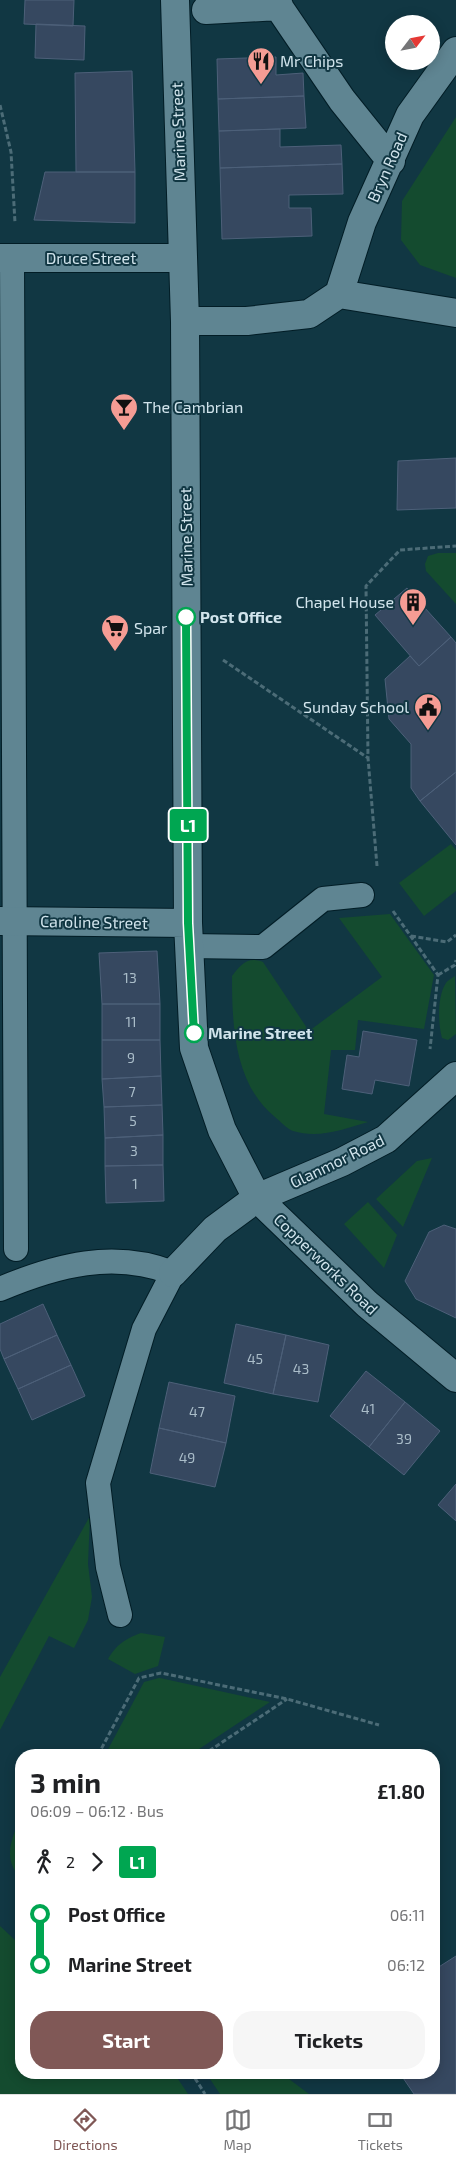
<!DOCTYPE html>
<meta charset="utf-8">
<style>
body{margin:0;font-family:"Exo 2",sans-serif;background:#f6f6f6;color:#202124;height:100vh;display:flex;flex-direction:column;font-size:19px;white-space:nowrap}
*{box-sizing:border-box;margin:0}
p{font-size:16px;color:#757577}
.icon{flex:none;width:28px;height:28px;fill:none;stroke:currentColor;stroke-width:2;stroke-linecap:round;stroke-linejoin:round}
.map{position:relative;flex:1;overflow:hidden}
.details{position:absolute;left:15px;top:1749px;width:425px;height:330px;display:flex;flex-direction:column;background:#fff;border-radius:20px;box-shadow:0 2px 12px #0003}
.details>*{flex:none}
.badge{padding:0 10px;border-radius:4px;font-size:18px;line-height:32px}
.needle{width:32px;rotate:58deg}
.controls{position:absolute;left:385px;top:15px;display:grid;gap:10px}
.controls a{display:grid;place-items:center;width:55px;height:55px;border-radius:50%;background:#fff;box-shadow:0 2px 12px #0003;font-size:25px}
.map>.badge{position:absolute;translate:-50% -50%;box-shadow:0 0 0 2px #fff}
.legs{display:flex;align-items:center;gap:8px;height:55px;padding:0 15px;font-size:16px}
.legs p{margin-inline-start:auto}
.overview{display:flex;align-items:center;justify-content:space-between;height:85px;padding:0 15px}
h1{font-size:28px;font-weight:700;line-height:38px}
.primary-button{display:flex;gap:10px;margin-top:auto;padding:10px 15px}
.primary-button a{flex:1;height:58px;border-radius:20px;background:#805856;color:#fff;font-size:20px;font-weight:700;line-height:58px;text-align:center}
.primary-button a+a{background:#f6f6f6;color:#202124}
ul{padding:0 15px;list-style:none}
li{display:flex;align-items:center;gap:18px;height:50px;font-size:19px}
li i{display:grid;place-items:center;width:8px;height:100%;margin:0 6px;background:currentColor}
li i::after{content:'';width:12px;height:12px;margin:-6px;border:4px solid;border-radius:50%;background:#fff}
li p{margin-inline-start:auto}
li:first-child i{background:linear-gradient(#0000 50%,currentColor 0)}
li:last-child i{background:linear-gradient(currentColor 50%,#0000 0)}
.menu{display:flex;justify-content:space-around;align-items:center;height:70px;border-top:1px solid #e0e0e0;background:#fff;font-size:14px;color:#757577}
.menu a{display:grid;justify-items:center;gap:2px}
.menu .current{color:#805856}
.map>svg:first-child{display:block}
</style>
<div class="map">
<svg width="456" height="2094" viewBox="0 0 456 2094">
<rect width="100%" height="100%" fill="#113743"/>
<path fill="#144b2f" d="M456,117V278L420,265L401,240L402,201Z
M438,553H456V604L426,571L425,564L428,556Z
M451,844L456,850V891L424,916L399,883Z
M390,914L434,975L424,1029L358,1020L355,1050H331L324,1114L368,1122C344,1129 319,1139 293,1131C287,1129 280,1121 275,1117C234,1084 232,1025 232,976C241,965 247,956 263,962L309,1031L382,977L339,918Z
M455,976L456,1034L448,1040L442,1038C438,1024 437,996 446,983C447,981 452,978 455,976Z
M432,1158L403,1227L376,1199L417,1161Z
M368,1202L397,1235L384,1268L344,1224Z
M90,1516L88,1564L92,1597L88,1620L74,1648L49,1636L0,1730V1677Z
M141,1633L165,1637L158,1666L135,1674L108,1659C117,1644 125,1639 141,1633Z
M159,1678H160L270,1702L190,1755H105L144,1682Z
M15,1831L21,1835V1878C7,1864 8,1849 15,1831Z
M0,1926L16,1941H21V2072L174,2073L188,2094H0Z
M206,2073H281L309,2094H220Z"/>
<path fill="#364860" stroke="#4d6079" d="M25,0H74L73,26L24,24Z
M36,24L85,26L84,60L35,58Z
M276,57V75L303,73L304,96L218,99L217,59Z
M132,71L135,172H76L75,73Z
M304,96L306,128L219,131L218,99Z
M280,129V147L341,145L342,164L220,168L219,131Z
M342,164L343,194L289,195V208H311L312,236L222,239L220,168Z
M45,172H135V223L34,220Z
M456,458V508L397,510L398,461Z
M407,588L451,637L419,666L375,615Z
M451,637L456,643V772L420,801L411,788V744L389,719L385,679L410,656L419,666Z
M456,772V845L420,801Z
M157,951L160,1004H102L99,953Z
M102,1004H160V1040H102Z
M363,1031L417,1040L409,1086L375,1080L372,1094L342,1089L347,1055L359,1057Z
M102,1040H160L161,1076L102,1079Z
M161,1076L162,1105L104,1107L102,1079Z
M162,1105L163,1135L105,1138L104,1107Z
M163,1135V1165L105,1166V1138Z
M163,1165L164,1201L106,1203L105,1166Z
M444,1225L456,1229V1318L416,1299L405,1281L429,1232Z
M43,1304L57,1335L4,1359L0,1349V1324Z
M236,1324L286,1335L273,1394L224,1383Z
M57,1335L71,1365L18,1389L4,1359Z
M286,1335L329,1345L318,1402L273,1394Z
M71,1365L85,1396L32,1420L18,1389Z
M366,1371L405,1402L369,1447L330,1416Z
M169,1382L235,1396L226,1443L159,1428Z
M405,1402L440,1431L404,1475L369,1447Z
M159,1428L226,1443L215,1487L150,1473Z
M456,1484V1521L438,1505Z
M456,1956V2094H414L399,2072H434V1970Z"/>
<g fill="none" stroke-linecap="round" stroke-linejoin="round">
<g stroke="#021d26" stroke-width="26">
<path id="service" d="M12,258L16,1249
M189,946L263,947L323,899L362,895
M0,1289C57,1265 114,1250 173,1273L144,1329L98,1483L108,1567L120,1615"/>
</g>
<g stroke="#021d26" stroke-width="30">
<path id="minor" d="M175,0L185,321L188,923L194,1048L222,1130L257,1198L367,1304L456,1378
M274,0L342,100L391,161
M206,10L279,6
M0,258H183
M339,294L362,222L410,115L456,51
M185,321H247L309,314L339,294L456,313
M0,921L188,923
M173,1273L215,1229L257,1198L342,1162L386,1139L456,1076"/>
</g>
<path stroke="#4c6c77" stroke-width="3" stroke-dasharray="5 2.5" stroke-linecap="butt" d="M0,105L11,152L15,223
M223,660L368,758
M377,866L368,758L366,586L400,550L456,546
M393,911L438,975L430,1049
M411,936L447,942L456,935
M438,975L455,965L456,960
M98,1755L139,1678L161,1673L287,1699L379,1725
M203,1755L287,1699
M191,2072L205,2094"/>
<use href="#service" stroke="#5f8592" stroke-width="24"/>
<use href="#minor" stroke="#5f8592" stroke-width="28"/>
</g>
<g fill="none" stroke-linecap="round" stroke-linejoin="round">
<g stroke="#fff" stroke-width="11">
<path id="line-1" d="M186,617L188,923L194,1033"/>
</g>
<use href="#line-1" stroke="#00a651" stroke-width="8"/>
</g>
<defs>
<g id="restaurant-pin" transform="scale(1.4375)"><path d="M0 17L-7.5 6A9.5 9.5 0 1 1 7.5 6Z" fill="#f59c94" stroke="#113743"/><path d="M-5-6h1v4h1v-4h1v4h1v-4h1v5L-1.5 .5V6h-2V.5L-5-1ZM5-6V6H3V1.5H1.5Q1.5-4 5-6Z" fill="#111"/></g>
<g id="bar-pin" transform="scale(1.4375)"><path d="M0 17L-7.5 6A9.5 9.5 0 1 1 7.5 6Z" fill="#f59c94" stroke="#113743"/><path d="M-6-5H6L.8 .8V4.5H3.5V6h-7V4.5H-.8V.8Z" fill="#111"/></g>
<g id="building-pin" transform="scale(1.4375)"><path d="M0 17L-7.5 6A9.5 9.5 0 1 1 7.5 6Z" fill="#f59c94" stroke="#113743"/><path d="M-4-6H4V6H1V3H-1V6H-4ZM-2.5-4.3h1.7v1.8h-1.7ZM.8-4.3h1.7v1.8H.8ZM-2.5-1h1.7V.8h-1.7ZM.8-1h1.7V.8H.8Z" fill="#111"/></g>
<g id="supermarket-pin" transform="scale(1.4375)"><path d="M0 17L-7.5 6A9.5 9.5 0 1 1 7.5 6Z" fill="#f59c94" stroke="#113743"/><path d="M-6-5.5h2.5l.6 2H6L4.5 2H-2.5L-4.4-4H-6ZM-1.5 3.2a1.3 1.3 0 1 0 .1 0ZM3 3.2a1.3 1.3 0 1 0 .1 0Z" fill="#111"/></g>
<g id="civic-pin" transform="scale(1.4375)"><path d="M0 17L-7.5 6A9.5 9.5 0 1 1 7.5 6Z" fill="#f59c94" stroke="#113743"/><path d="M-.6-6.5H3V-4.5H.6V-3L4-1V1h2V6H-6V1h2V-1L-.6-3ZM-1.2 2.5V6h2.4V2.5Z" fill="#111"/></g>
</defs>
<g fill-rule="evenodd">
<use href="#restaurant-pin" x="261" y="61"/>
<use href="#bar-pin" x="124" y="407"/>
<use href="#building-pin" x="413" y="602"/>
<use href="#supermarket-pin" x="115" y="628"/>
<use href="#civic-pin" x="428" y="707"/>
</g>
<g fill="#fff" stroke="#00a651" stroke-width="2.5">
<circle cx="186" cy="617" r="9"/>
<circle cx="194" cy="1033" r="9"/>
</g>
<g text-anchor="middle" stroke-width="4" stroke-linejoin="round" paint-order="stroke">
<g font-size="14" fill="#aabdc9">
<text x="130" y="983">13</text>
<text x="131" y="1027">11</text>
<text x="131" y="1063">9</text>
<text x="132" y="1097">7</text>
<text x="133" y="1126">5</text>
<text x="134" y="1156">3</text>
<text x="135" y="1189">1</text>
<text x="255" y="1364">45</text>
<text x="301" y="1374">43</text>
<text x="368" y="1414">41</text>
<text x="197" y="1417">47</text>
<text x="404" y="1444">39</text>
<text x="187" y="1463">49</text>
</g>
<g font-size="16" fill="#d1e4ec" stroke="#113743" text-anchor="start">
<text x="280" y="67">Mr Chips</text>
<text x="143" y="413">The Cambrian</text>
<text x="394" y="608" text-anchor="end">Chapel House</text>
<text x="134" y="634">Spar</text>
<text x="409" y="713" text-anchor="end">Sunday School</text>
</g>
<g font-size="16" fill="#d1e4ec" stroke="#113743">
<text transform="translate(178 132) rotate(-92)" y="6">Marine Street</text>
<text transform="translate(387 167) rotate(-66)" y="6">Bryn Road</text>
<text x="91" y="264">Druce Street</text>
<text transform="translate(186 537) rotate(-91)" y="6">Marine Street</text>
<text transform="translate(94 922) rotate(1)" y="6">Caroline Street</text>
<text transform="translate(337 1161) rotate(-26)" y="6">Glanmor Road</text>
<text transform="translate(326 1264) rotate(44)" y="6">Copperworks Road</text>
</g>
<g font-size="16" font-weight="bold" fill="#d1e4ec" stroke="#113743" text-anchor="start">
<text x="200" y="623">Post Office</text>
<text x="208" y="1039">Marine Street</text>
</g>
</g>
</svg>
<div class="controls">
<a><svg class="needle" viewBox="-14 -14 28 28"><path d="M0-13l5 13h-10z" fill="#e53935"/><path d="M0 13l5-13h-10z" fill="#757577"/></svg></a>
</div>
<b class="badge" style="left:188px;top:825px;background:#00a651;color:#fff">L1</b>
<section class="details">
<div class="overview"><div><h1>3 min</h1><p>06:09 – 06:12 · Bus</p></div><b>£1.80</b></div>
<div class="legs"><svg class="icon" aria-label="walk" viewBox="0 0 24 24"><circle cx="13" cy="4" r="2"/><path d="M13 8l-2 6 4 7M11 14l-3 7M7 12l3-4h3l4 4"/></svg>2<svg class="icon" aria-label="forward" viewBox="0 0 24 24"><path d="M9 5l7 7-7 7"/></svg><b class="badge" style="background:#00a651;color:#fff">L1</b></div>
<ul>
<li><i style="color:#00a651"></i><b>Post Office</b><p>06:11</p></li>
<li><i style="color:#00a651"></i><b>Marine Street</b><p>06:12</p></li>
</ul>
<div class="primary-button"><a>Start</a><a>Tickets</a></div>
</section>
</div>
<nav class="menu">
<a class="current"><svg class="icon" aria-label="directions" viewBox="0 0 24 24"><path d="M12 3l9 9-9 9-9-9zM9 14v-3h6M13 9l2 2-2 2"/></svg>Directions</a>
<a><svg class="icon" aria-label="map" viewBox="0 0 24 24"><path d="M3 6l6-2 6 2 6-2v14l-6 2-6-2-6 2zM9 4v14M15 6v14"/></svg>Map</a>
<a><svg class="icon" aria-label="tickets" viewBox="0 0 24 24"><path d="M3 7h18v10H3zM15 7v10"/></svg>Tickets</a>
</nav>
